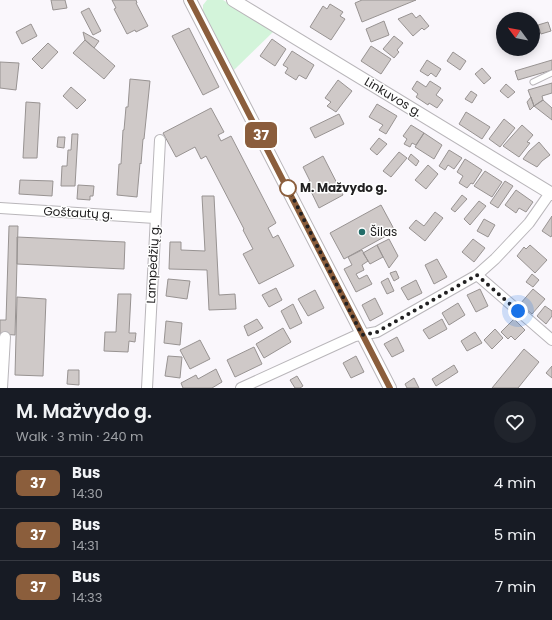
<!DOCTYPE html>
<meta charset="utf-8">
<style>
body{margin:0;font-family:Poppins,sans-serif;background:#20242c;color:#f1f3f6;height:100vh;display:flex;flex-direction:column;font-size:15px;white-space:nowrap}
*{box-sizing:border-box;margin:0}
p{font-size:13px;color:#9ea1a6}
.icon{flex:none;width:22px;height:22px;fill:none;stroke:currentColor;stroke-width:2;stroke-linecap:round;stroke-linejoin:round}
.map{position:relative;height:388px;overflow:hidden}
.details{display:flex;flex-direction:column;background:#171b24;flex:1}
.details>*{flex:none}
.badge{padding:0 8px;border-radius:6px;font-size:14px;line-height:26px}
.needle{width:26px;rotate:302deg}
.tools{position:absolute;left:496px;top:12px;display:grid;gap:8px}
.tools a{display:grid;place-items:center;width:44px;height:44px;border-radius:50%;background:#171b24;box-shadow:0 2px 10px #0003;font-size:20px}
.you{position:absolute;width:20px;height:20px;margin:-10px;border:3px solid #fff;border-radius:50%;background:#1a73e8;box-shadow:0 0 0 6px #1a73e833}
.map>.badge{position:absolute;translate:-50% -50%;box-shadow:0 0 0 2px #fff}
.round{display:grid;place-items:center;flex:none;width:42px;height:42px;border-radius:21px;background:#20242c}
.overview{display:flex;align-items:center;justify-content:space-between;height:68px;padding:0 16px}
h1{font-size:19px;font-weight:600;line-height:30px}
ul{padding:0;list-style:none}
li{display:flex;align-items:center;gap:12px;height:52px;padding:0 16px;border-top:1px solid #363941}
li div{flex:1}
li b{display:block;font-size:15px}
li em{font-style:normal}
li .badge{min-width:44px;font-weight:700;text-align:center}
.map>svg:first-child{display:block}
</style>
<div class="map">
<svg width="552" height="388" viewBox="0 0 552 388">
<rect width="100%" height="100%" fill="#faf7fc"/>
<path fill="#d3f4da" d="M207,0H223L274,31L234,70L203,11V5Z"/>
<path fill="#cfc9c8" stroke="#989392" d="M51,0H65L67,8L53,10Z
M112,0H136L137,3H136L148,26L136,32L135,30L127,34L114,9L116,8Z
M362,0H416L362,22L355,3Z
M330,4L343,12L340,16L345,19L331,40L310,27L323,6L327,9Z
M89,8L101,31L93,35L81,12Z
M412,13L416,18L420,15L429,26L424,30L422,28L413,36L398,19Z
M384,21L389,35L371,42L366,29Z
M548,22L551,31L541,34L538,25Z
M31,24L37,36L22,44L16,32Z
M189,28L219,87L203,95L172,36Z
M83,32L99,41L94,48L85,40Z
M394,36L403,43L397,50L399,52L394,58L383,49Z
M272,39L286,49L275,66L260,56Z
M85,40L115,66L104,79L73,53Z
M48,43L58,52L42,69L32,59Z
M371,46L391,59L381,74L361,61Z
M292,51L314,65L306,79L299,75L296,80L285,73L288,68L283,65Z
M453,52L466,61L460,70L447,61Z
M427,60L441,69L436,77L431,73L428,76L420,71Z
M552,60V70L518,80L515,71Z
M0,62L19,63L16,90L0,88Z
M482,68L491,78L484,84L475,74Z
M130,79L150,81L144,139H143L141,164L140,163L137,197L117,195L119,164H121L123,130H124L126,107H128Z
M338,80L352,91L336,112L327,106L331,102L325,98Z
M417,81L426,87L430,81L441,88L436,95L443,100L437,108L429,103L428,105L416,97L418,94L412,89Z
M552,83V93L542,96L543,100L534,106L528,90Z
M506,84L515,92L508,98L500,91Z
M71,87L86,100L77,109L63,96Z
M471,91L477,95L472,103L465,99Z
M531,97L534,106L530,110L527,102Z
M543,100L552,108V120L534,106Z
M26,102L40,103L37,158H23Z
M377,104L397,116L386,134L379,130L383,125L369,117Z
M211,108L224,132L218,135L221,141L231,136L276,223L268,228L273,238L278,235L294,266L259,284L243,254L253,249L243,230L244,229L206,156L201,159L195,147L176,157L163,133Z
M466,112L490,127L482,139L459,124Z
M339,114L344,124L315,138L310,128Z
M504,119L515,128L500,147L489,139Z
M411,125L424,133L416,145L412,143L410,147L404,144L407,139L403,136Z
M522,125L533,135L527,142L530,143L519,157L503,146Z
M424,133L442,145L434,159L415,147Z
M72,134H78L75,186H61L62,166H67L68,150H71Z
M58,137H65L64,148L57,147Z
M379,138L387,144L377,155L370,149Z
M539,142L550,155L542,161L537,167L523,159L529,151Z
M449,150L462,158L454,169L448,165L445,170L439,166Z
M399,152L407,158L391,177L383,171Z
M411,154L419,161L416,166L408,159Z
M323,156L343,195L319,208L307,183L310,181L303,167Z
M465,159L482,170L473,184L471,183L467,188L459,183L463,176L457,172Z
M428,165L438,174L426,189L415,180Z
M485,171L502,182L492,197L474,186Z
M20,180L53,181L52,196L19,194Z
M505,181L513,186L498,208L490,203Z
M78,185L94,186L93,196H90V200L77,199Z
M516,190L533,202L526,212L519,208L516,213L505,205Z
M462,195L467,199L455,212L451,209Z
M202,196H214L219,295L235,294L236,309L209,310L207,270L169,269L170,242H181V250L205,251Z
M479,201L486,206L470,225L464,219Z
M381,205L395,231L344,259L330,233Z
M435,212L443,218L425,241L409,228L416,220L424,226Z
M552,216V235L551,237L542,231Z
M484,219L495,225L488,237L477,231Z
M9,226H18L15,335L0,334V320H6Z
M17,237L125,242L124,269L17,264Z
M389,239L398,256L389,268L377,245Z
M473,239L485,248L474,262L462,252Z
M377,245L383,257L370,264L363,253Z
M530,245L547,260L535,273L517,256L524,247L526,249Z
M362,250L368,261L362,265L364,270L356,274L359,279L367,275L372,284L356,292L344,269L352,265L348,257Z
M437,259L447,277L434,284L425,265Z
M396,271L399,278L394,281L390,273Z
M532,274L539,280L533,287L526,282Z
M388,278L394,291L387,294L381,282Z
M168,279L190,281L187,299L166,296Z
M416,280L422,293L408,300L401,288Z
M276,288L282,300L269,307L262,295Z
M480,289L488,306L476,312L467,295Z
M533,289L545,299L532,314L520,304Z
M315,290L324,308L308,316L298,299Z
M118,294H131L129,333H136L135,342L129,341L128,352L104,351L105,332H116Z
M17,297L46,299L43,376L15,375Z
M375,298L383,314L370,321L362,305Z
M458,303L465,315L449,325L442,313Z
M293,304L302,323L290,329L281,311Z
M545,306L552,311V316L546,324L537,316Z
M257,319L263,328L248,336L244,326Z
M442,319L447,329L429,339L423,330Z
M514,319L525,330L515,340L511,336L508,339L501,332Z
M166,321L182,323L180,345L164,343Z
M283,328L291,342L264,358L256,344Z
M495,329L503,338L492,349L484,340Z
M475,332L482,343L467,351L461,341Z
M397,337L404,351L392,357L384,344Z
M200,340L210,359L190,369L180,350Z
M254,347L262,364L235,377L227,360Z
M524,349L539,362L518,388H492Z
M168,356L182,357L180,378L165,376Z
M356,356L364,372L351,378L343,363Z
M454,365L458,372L436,386L432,379Z
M552,366V378L546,373Z
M216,369L222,382L212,388H183L181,383L196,375L198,379Z
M68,370H79V385L67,384Z
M297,376L303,386L300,388H295L290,380Z
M414,378L419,388H407L405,384Z"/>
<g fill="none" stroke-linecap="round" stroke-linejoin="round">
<g stroke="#b9b6ba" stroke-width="7">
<path id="service" d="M533,82L552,73"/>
</g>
<g stroke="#b9b6ba" stroke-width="12">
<path id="minor" d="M0,208L155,218
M477,275L552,340
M2,388L5,337
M147,388L160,140
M241,388L355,336L377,332L477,275L495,259L529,223L550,193"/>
</g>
<g stroke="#b9b6ba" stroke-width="14">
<path id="tertiary" d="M190,0L390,388
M233,0L552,194"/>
</g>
<use href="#service" stroke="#fff" stroke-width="5"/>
<use href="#minor" stroke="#fff" stroke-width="10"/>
<use href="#tertiary" stroke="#fff" stroke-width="12"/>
</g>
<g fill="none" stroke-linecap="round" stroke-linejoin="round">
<g stroke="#fff" stroke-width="9">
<path id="line" d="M190,0L390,388"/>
</g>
<use href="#line" stroke="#8b5e3c" stroke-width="6"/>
<path stroke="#222122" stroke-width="4" stroke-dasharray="0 7.2" d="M288,188L362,335L377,332L477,275L518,311"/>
</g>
<circle fill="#fff" stroke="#8b5e3c" stroke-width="2" cx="288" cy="188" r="8"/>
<circle fill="#236d69" stroke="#fff" stroke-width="1.5" cx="362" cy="232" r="4"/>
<g text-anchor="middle" stroke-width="3" stroke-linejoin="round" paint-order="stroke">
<g font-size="12" fill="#222122" stroke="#fff">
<text transform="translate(393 97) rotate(31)" y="4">Linkuvos g.</text>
<text transform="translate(78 213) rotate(3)" y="4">Goštautų g.</text>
<text transform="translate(153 264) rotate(-87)" y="4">Lampėdžių g.</text>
</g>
<g font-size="12" font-weight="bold" fill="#222122" stroke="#fff" text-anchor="start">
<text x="300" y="192">M. Mažvydo g.</text>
</g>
<g font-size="12" fill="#222122" stroke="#fff" text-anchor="start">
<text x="370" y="236">Šilas</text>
</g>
</g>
</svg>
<div class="tools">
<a><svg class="needle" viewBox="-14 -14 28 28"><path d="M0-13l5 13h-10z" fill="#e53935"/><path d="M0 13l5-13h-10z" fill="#9ea1a6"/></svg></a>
</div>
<div class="you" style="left:518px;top:311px"></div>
<b class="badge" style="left:261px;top:135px;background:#8b5e3c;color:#fff">37</b>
</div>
<section class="details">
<div class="overview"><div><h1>M. Mažvydo g.</h1><p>Walk · 3 min · 240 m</p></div><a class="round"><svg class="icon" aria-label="heart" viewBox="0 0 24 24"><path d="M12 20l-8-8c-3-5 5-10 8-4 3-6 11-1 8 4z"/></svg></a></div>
<ul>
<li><span class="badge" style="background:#8b5e3c;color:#fff">37</span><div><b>Bus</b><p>14:30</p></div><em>4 min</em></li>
<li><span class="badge" style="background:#8b5e3c;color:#fff">37</span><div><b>Bus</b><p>14:31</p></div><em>5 min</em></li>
<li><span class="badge" style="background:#8b5e3c;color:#fff">37</span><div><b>Bus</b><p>14:33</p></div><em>7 min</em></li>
</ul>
</section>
